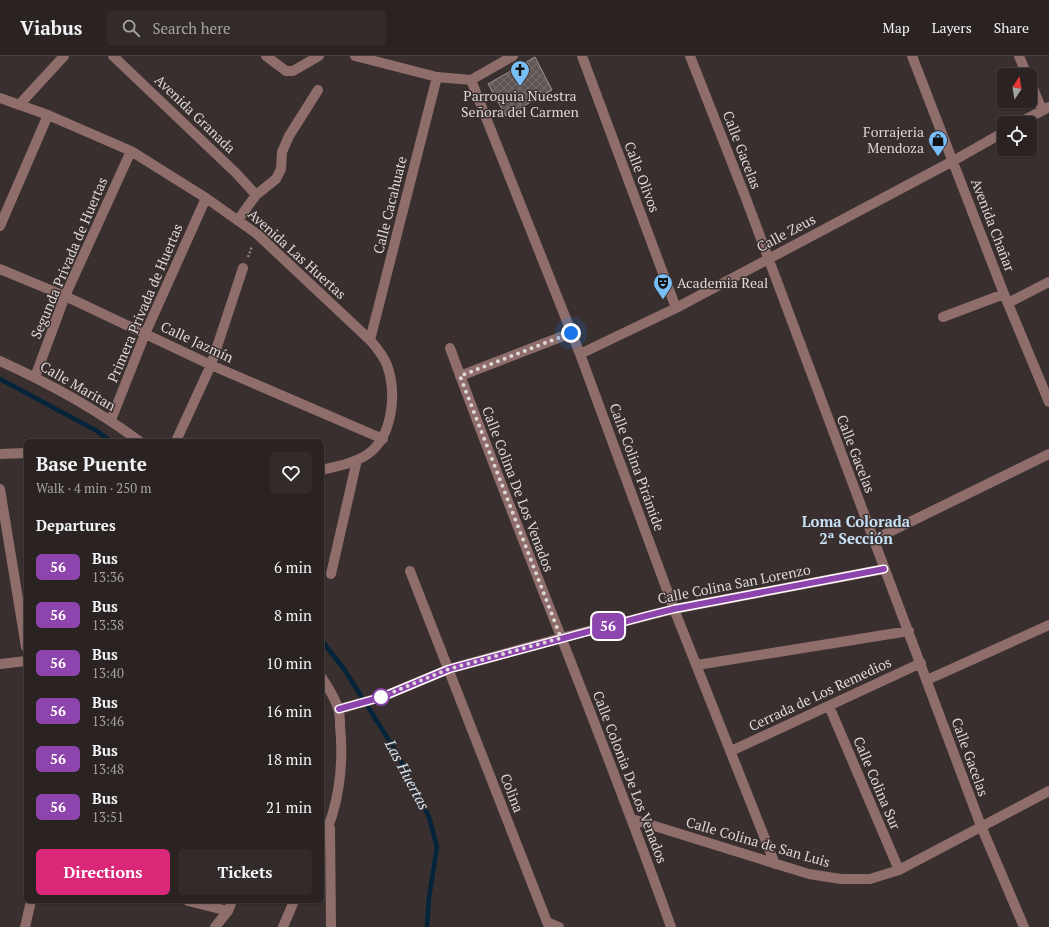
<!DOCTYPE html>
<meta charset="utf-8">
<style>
body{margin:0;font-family:"PT Serif",serif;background:#322b2a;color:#f1f3f6;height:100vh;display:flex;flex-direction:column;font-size:15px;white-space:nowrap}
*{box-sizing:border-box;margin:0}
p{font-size:13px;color:#a5a4a5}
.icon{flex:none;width:22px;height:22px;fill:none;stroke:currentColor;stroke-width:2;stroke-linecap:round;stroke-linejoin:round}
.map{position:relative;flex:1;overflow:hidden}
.side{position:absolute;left:24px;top:383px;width:300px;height:464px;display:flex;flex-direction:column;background:#2a2322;border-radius:6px;box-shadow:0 1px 3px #0004,0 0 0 1px #464040}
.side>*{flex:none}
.badge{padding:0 8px;border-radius:6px;font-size:14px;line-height:26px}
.needle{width:26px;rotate:12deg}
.buttons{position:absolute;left:997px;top:12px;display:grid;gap:8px}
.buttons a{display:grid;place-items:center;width:40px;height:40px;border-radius:6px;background:#2a2322;box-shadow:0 1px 3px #0004,0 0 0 1px #464040;font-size:20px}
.you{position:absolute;width:20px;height:20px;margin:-10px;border:3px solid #fff;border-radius:50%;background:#1a73e8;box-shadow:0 0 0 6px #1a73e833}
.map>.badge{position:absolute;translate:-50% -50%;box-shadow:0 0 0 2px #fff}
h2{padding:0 12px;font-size:15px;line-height:36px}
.round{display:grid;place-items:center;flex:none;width:42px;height:42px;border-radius:6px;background:#322b2a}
.overview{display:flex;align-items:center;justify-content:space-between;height:68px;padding:0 12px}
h1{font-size:19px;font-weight:700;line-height:30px}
.action{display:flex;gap:8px;margin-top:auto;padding:8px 12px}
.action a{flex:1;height:46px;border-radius:6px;background:#db2777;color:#fff;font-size:16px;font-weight:700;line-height:46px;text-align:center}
.action a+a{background:#322b2a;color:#f1f3f6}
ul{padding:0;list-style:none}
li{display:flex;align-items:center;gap:12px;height:48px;padding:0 12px}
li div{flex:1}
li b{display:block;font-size:15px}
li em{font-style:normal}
li .badge{min-width:44px;font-weight:700;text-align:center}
header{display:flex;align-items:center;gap:24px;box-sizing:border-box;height:56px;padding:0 20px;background:#2a2322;border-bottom:1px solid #464040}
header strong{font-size:19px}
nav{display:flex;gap:22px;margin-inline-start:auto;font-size:14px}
.search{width:280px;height:36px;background:#322b2a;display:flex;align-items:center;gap:10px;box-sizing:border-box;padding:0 14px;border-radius:6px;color:#a5a4a5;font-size:15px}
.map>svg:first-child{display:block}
</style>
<header>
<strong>Viabus</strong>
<div class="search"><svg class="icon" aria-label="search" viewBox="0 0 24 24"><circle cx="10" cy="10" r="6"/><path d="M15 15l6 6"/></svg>Search here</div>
<nav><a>Map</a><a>Layers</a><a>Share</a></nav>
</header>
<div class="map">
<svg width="1049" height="871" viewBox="0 0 1049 871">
<defs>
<pattern id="building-cross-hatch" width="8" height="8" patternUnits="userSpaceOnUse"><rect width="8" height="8" fill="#605655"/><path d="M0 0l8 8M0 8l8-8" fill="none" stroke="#766e6d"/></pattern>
</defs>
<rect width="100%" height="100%" fill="#382f2e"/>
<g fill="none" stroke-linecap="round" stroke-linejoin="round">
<path stroke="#03243a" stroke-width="4.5" d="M0,323L97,375L110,385
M322,585L344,613L397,697L429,761L437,791L429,842L427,871"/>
</g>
<path fill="url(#building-cross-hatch)" stroke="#9e9392" d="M535,1L552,34L506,60L488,28Z"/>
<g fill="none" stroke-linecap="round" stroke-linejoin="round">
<path stroke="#898180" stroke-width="2.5" stroke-dasharray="2 2" stroke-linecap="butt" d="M248,201L252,190"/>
<path stroke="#8e6d6b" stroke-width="10" d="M113,0L236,117L256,139
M266,0L286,15H293L319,0
M355,0L437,21L471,24
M582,0L676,252
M690,0L745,140L981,770L1024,871
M912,0L1004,238L1049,346
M1019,0L1027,19
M471,24L580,298L674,553L775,808
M471,24L513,0
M1030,25L1042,54
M0,42L48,59L131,95L206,142L257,178L370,284C377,292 383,299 387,309C397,337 393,380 368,398C355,407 338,410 322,414
M19,49L64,0
M1019,67L1049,51
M238,164L256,139L276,123L281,113L282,96L289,80L318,34
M0,170L48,59
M0,213L65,240L211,309L383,383
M1008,247L1049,226
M943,261L1004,238
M370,284L437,21
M450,292C521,486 602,677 671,871
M580,298L676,252L953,105L1004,76
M0,305C49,327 96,353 139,385
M460,320L571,277
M35,321L65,240L131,95
M111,364L145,278L206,142
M176,385L211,309L243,212
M0,398L26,397
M0,433L26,591
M873,484L1049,398
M410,515L549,871
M331,518L357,404
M0,608L26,605
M697,609L909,575
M322,622C328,631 335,642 338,652C340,657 340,665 340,670C344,708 339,751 322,785
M927,624L1049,569
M829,650L899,814
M339,653L382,641L449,613L561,582L674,553L884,513
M731,695L921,607
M632,763L809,818L841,823H870L899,814L1049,735
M330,772L331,871
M188,845L228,855
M547,866L559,871
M25,871L31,845
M215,871L228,855L232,845
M283,871L294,845"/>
</g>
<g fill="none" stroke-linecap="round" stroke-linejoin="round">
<g stroke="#fff" stroke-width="9">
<path id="line" d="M339,653L382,641L449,613L646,560L674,553L884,513"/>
</g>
<use href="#line" stroke="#8e44ad" stroke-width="6"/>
<path stroke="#ddd7d6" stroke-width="4" stroke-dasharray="0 7.2" d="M381,641L449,613L561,582L460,320L571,277"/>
</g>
<defs>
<g id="church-pin" transform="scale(1)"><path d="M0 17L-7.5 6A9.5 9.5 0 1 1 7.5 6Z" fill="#78bff7" stroke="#382f2e"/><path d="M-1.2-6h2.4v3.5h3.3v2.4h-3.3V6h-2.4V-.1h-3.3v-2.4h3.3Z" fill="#111"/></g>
<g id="shop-pin" transform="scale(1)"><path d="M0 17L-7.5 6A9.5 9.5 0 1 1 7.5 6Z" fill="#78bff7" stroke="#382f2e"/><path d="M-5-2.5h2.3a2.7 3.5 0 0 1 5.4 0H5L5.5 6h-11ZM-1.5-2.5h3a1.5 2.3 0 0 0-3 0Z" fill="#111"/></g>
<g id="theatre-pin" transform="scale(1)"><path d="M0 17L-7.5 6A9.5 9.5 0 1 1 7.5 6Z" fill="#78bff7" stroke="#382f2e"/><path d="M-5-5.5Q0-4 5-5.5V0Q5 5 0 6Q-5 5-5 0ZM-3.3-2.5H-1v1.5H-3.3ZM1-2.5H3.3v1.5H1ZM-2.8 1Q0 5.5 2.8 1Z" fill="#111"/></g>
</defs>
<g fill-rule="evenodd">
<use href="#church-pin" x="520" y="14"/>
<use href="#shop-pin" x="938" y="84"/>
<use href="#theatre-pin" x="663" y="227"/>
</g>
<circle fill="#fff" stroke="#8e44ad" stroke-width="2" cx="381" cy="641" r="8"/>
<g text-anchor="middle" stroke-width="3" stroke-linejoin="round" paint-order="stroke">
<g font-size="14" fill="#ddd7d6" stroke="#382f2e">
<text x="520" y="45">Parroquia Nuestra<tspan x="520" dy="16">Señora del Carmen</tspan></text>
<text x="924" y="81" text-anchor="end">Forrajeria<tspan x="924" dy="16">Mendoza</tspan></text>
<text x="677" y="232" text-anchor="start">Academia Real</text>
</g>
<g font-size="14" fill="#ddd7d6" stroke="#382f2e">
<text transform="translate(195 58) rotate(44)" y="5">Avenida Granada</text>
<text transform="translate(742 94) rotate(69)" y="5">Calle Gacelas</text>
<text transform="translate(642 121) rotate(69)" y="5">Calle Olivos</text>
<text transform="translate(390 149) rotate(-76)" y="5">Calle Cacahuate</text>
<text transform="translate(993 169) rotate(69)" y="5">Avenida Chañar</text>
<text transform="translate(786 177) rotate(-28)" y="5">Calle Zeus</text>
<text transform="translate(297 198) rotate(42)" y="5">Avenida Las Huertas</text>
<text transform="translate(69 202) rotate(-67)" y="5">Segunda Privada de Huertas</text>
<text transform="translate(145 247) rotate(-67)" y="5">Primera Privada de Huertas</text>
<text transform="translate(197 286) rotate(25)" y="5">Calle Jazmín</text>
<text transform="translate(78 330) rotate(30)" y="5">Calle Maritan</text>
<text transform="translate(856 398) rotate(69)" y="5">Calle Gacelas</text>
<text transform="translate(637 411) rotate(70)" y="5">Calle Colina Pirámide</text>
<text transform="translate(518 433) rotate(69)" y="5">Calle Colina De Los Venados</text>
<text transform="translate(734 528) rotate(-11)" y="5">Calle Colina San Lorenzo</text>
<text transform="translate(820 638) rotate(-25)" y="5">Cerrada de Los Remedios</text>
<text transform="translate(970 701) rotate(70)" y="5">Calle Gacelas</text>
<text transform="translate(630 721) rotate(69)" y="5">Calle Colonia De Los Venados</text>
<text transform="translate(877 727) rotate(67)" y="5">Calle Colina Sur</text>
<text transform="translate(512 737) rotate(69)" y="5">Colina</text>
<text transform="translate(758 786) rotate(16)" y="5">Calle Colina de San Luis</text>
</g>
<g font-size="15" font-weight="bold" fill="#c6e0f5" stroke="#382f2e">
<text x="856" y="471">Loma Colorada<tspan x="856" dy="17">2ª Sección</tspan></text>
</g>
<g font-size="15" font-style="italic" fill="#d4e4f1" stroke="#382f2e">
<text transform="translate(407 719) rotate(62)" y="5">Las Huertas</text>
</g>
</g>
</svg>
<div class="buttons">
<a><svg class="needle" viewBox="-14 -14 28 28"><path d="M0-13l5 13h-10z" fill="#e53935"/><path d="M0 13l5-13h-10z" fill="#a5a4a5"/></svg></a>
<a><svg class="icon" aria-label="locate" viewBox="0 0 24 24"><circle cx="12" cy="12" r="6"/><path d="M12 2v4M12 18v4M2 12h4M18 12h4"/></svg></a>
</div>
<div class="you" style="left:571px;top:277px"></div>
<b class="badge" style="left:608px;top:570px;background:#8e44ad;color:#fff">56</b>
<section class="side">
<div class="overview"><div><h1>Base Puente</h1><p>Walk · 4 min · 250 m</p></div><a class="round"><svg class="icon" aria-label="heart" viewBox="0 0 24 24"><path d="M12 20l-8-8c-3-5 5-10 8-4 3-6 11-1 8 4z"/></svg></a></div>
<h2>Departures</h2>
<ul>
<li><span class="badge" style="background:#8e44ad;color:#fff">56</span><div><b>Bus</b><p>13:36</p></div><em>6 min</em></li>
<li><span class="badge" style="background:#8e44ad;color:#fff">56</span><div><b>Bus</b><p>13:38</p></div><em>8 min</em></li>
<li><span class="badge" style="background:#8e44ad;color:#fff">56</span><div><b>Bus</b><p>13:40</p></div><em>10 min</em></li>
<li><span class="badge" style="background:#8e44ad;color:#fff">56</span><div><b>Bus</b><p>13:46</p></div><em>16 min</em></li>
<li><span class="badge" style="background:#8e44ad;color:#fff">56</span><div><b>Bus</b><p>13:48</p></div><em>18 min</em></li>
<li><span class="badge" style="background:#8e44ad;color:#fff">56</span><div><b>Bus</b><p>13:51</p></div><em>21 min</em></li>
</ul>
<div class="action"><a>Directions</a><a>Tickets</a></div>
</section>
</div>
